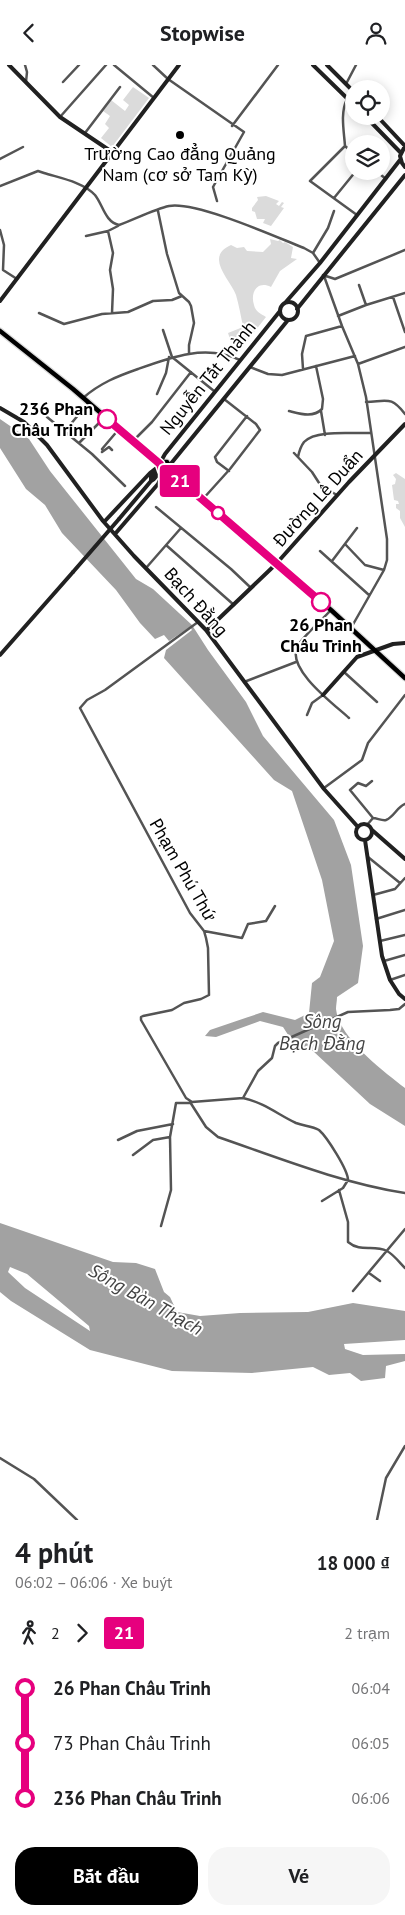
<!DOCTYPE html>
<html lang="vi">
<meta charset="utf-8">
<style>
body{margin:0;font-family:"PT Sans",sans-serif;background:#f6f6f6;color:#202124;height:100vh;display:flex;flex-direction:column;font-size:19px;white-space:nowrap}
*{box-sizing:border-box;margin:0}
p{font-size:16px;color:#757577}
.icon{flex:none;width:28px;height:28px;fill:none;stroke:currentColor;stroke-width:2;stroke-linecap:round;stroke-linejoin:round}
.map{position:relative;height:1455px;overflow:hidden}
.drawer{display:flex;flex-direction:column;background:#fff;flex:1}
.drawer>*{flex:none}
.badge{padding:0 10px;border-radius:4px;font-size:18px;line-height:32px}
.controls{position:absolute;left:345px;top:15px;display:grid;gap:10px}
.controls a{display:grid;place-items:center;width:45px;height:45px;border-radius:50%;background:#fff;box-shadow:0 2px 12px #0003;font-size:25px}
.map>.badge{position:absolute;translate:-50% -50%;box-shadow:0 0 0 2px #fff}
.legs{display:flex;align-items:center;gap:8px;height:55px;padding:0 15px;font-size:16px}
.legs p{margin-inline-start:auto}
.head{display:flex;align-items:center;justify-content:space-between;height:85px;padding:0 15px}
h1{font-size:28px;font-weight:800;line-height:38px}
.cta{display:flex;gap:10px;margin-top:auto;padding:10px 15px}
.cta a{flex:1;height:58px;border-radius:20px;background:#000;color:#fff;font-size:20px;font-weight:800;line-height:58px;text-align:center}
.cta a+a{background:#f6f6f6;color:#202124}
ul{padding:0 15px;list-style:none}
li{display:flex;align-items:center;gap:18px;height:55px;font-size:19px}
li i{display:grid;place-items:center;width:8px;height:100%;margin:0 6px;background:currentColor}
li i::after{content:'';width:12px;height:12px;margin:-6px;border:4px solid;border-radius:50%;background:#fff}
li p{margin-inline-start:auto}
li:first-child i{background:linear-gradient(#0000 50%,currentColor 0)}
li:last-child i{background:linear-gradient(currentColor 50%,#0000 0)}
header{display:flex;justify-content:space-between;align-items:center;height:65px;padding:0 15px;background:#fff;font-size:22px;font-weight:800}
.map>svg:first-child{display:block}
</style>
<header><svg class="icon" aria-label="back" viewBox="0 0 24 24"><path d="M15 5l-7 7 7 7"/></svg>Stopwise<svg class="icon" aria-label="person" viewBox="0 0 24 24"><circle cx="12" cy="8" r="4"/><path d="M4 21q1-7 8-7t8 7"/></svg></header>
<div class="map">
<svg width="405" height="1455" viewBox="0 0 405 1455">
<rect width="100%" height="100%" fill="#fff"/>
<path fill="#dbdbdb" d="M133,22L149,33L112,82L101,73L109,63L105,59L110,51L103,46L111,35L125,46L129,40L123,35Z
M266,131L279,136L276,139L279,141L282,137L284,138L281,142L284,143L271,161L263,158L265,154H257L255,147L252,146V143L258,135L257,132Z
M270,174L278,176L280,175L283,178L285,177L293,182L291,193L297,194L280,206L271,222C257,215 250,228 254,240C255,246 261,249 266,252L236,290L229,285L232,280L228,268L243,262C241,251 239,241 236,230C230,214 204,192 231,180L237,183L244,182L247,186L263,187L271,179Z
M396,408L405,414V462L400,453V446L396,443V439H399L398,436L394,435L392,420L395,419L396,414L393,410Z"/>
<path fill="#a2a2a2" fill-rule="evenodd" d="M0,354L29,374L50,406L136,514L153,524L192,560L208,585L246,637L263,671L334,755L351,800L363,881L358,918L337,932C337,936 336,940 336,944C339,973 383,1006 405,1023V1061L370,1039L313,986L294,979L283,962L260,956L216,972L205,971L210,965L263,947L295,955L309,948L312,918L320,912L334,876L322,815L292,726L274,715L164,593L166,585L192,565L190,562L169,576L164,570L155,574L140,558L116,525L62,468L45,440L26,424L0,383Z
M0,1158L113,1197L136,1198L155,1204L164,1227L170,1232L177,1247L200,1251L240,1248L308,1247L353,1238L405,1246V1275L344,1279L345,1284L363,1290L405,1289V1296L386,1301L385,1313L361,1316L350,1308L329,1310L313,1302L252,1308L172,1306L90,1285L11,1236L0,1227ZM10,1202L27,1209L89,1261L90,1266L25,1223L8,1207Z"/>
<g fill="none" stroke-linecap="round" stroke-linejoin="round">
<g stroke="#dbdbdb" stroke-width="7">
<path id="primary" d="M0,266L73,324L160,399L162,405L167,404
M160,399L162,397H167L169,401L167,404
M167,404L331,545L405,613"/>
</g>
<path stroke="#545454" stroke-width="2.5" d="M25,0L27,7L26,17
M114,0L154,33
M153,0L168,14L244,67L213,122L217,136
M63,17L79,0
M346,19L356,0
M60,52L106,0
M232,61L278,0
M85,68L120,22
M345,81C344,66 340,48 347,34
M354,89L345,81L310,116L357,150
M0,94L23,82
M376,106L386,114
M0,121L38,106L44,108C60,113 83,117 95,130C103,140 105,157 119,160C133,155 155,144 169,141C196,136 276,172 304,183L313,188L320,198
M334,133L356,106
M158,146L167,189L179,228L189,237L191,241L194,258L189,280V288
M0,165L4,180L3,205L17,214
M108,166L113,188L110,205L113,224L112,248
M86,171L108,166L118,161
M313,188L328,163L334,146
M323,210L335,214L405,185
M324,211L342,261L358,299L366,332L387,474V495L384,505L351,563
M359,220L366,240
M393,232L405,267
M39,248L64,259L102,249L128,247L153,236L172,235L182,231
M338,251L366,240L405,228
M163,265L172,292L214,326
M358,299L405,282
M250,302L268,309L282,310L355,291
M303,304L302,289L306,271L342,261
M157,329L166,308L169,292
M83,333C100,318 118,311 138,304C171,292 206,279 240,295
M366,337C388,336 391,331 405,349
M289,346C301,349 313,353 322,344L323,334L316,301
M321,346L325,370
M47,352L92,389L125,421
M65,366L89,337
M133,376L152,357L191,307
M79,378L105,352
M103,386L102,384L119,364
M102,387L109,382L112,385
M294,388L312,407L321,421L337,430
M298,392C299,387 301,381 304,377C316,364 354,369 370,368
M229,406L217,397L215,392L247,351
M202,435L230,404L260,365L256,359L224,334
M156,442L231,504L250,522
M345,479L365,500L384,505
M166,480L234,540
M320,486L369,530
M332,496L357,463
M146,503L181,463
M331,545C323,554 301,573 297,582C287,605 335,640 349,653
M198,557L105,625L87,635L80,643L190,848L204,866L206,873L208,883L209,930L201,934L184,938L172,945L143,951L141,952V955L186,1033L192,1037L243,1033L258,1006L272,993L275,981L278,978L348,947L390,945L399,944L405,939
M344,607L377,637
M244,617L296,597
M307,650L312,638L323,630
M372,716L366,721L358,718L350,725L373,753
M324,723L362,695L368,678L405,630
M367,760L373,753C377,753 382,756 386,755C394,752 397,742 405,739
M368,792L400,818
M373,830L395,824L405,813
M376,854L405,845
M204,866L242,873L248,859L266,856L275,841
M380,876L405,870
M384,896L405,890
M390,915L405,910
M243,1033C265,1038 277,1049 296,1058C304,1061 312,1061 319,1065C327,1072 348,1105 348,1115L343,1123L322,1136
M190,1037L206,1062L218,1072C279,1093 341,1118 405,1128
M118,1075L137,1066L173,1059
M133,1090L153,1075L170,1072
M339,1125L348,1157V1177C361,1188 373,1179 387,1186C393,1189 400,1198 405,1203
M161,1161L171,1125L170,1072L176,1038H190
M369,1208L380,1216
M353,1226L405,1164
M0,1393L34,1414L77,1455
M377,1455L386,1413L405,1381"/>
<path stroke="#212121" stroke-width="4" d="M9,0L60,52L112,87
M313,0L354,40
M327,0L354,27
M365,51L400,87
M377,51L405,81
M405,81L400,91L402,98L405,102
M0,236L179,0
M280 246a9 9 0 1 1 18 0a9 9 0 1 1-18 0Z
M285,238L320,198L400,95
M297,244L405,110
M0,343L24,357L47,380L103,456L134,491L206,565L324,724L358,762
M160,398L165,389L280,246
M169,401L288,255
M159,402L151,412V416L154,414L162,405
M119,454L151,416
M104,457L150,408L159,401
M115,469L158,419L164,406
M207,565L276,499L349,417L405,359
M0,590L73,507
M323,630L357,592L393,579L405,578
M356 767a8 8 0 1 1 16 0a8 8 0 1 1-16 0Z
M372,765L405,794
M365,775L382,891L390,915L399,929L405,934"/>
<use href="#primary" stroke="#000" stroke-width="4.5"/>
<path stroke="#212121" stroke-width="4" d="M73,507L119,454"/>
</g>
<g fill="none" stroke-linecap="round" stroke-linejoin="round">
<g stroke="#fff" stroke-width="11">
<path id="line-1" d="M107,354L160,399L162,405L167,404L321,537"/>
</g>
<use href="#line-1" stroke="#e6007e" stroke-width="8"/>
</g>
<circle fill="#000" stroke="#fff" stroke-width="2" cx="180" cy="70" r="5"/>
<g fill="#fff" stroke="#e6007e" stroke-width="2.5">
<circle cx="107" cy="354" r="9"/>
<circle cx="218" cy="448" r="6"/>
<circle cx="321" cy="537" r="9"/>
</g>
<g text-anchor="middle" stroke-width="4" stroke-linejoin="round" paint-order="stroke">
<g font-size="18" fill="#000" stroke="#fff">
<text x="180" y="95">Trường Cao đẳng Quảng<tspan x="180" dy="21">Nam (cơ sở Tam Kỳ)</tspan></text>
</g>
<g font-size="18" fill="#000" stroke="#fff">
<text transform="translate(208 313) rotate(-51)" y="6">Nguyễn Tất Thành</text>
<text transform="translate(318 433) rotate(-48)" y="6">Đường Lê Duẩn</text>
<text transform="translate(196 537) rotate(48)" y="6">Bạch Đằng</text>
<text transform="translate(183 805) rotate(60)" y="6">Phạm Phú Thứ</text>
</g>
<g font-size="18" font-weight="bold" fill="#000" stroke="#fff" text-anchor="end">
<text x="93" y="350">236 Phan<tspan x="93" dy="21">Châu Trinh</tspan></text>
<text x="321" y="566" text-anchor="middle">26 Phan<tspan x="321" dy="21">Châu Trinh</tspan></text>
</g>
<g font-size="19" font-style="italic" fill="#434343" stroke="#fff">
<text x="322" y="963">Sông<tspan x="322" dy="22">Bạch Đằng</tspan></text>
<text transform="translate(146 1234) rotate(29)" y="7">Sông Bàn Thạch</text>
</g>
</g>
</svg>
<div class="controls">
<a><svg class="icon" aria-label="locate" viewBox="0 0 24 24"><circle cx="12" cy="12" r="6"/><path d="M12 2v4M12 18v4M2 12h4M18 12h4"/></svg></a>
<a><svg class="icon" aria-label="layers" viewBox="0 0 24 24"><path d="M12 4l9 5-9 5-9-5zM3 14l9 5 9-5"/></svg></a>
</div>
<b class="badge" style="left:180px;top:416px;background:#e6007e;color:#fff">21</b>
</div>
<section class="drawer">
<div class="head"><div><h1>4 phút</h1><p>06:02 – 06:06 · Xe buýt</p></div><b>18 000 ₫</b></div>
<div class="legs"><svg class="icon" aria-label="walk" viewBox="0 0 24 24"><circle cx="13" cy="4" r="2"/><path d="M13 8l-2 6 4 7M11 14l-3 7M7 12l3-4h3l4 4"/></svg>2<svg class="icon" aria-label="forward" viewBox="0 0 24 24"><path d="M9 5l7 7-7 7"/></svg><b class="badge" style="background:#e6007e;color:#fff">21</b><p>2 trạm</p></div>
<ul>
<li><i style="color:#e6007e"></i><b>26 Phan Châu Trinh</b><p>06:04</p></li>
<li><i style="color:#e6007e"></i><span>73 Phan Châu Trinh</span><p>06:05</p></li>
<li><i style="color:#e6007e"></i><b>236 Phan Châu Trinh</b><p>06:06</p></li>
</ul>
<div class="cta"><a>Bắt đầu</a><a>Vé</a></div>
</section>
